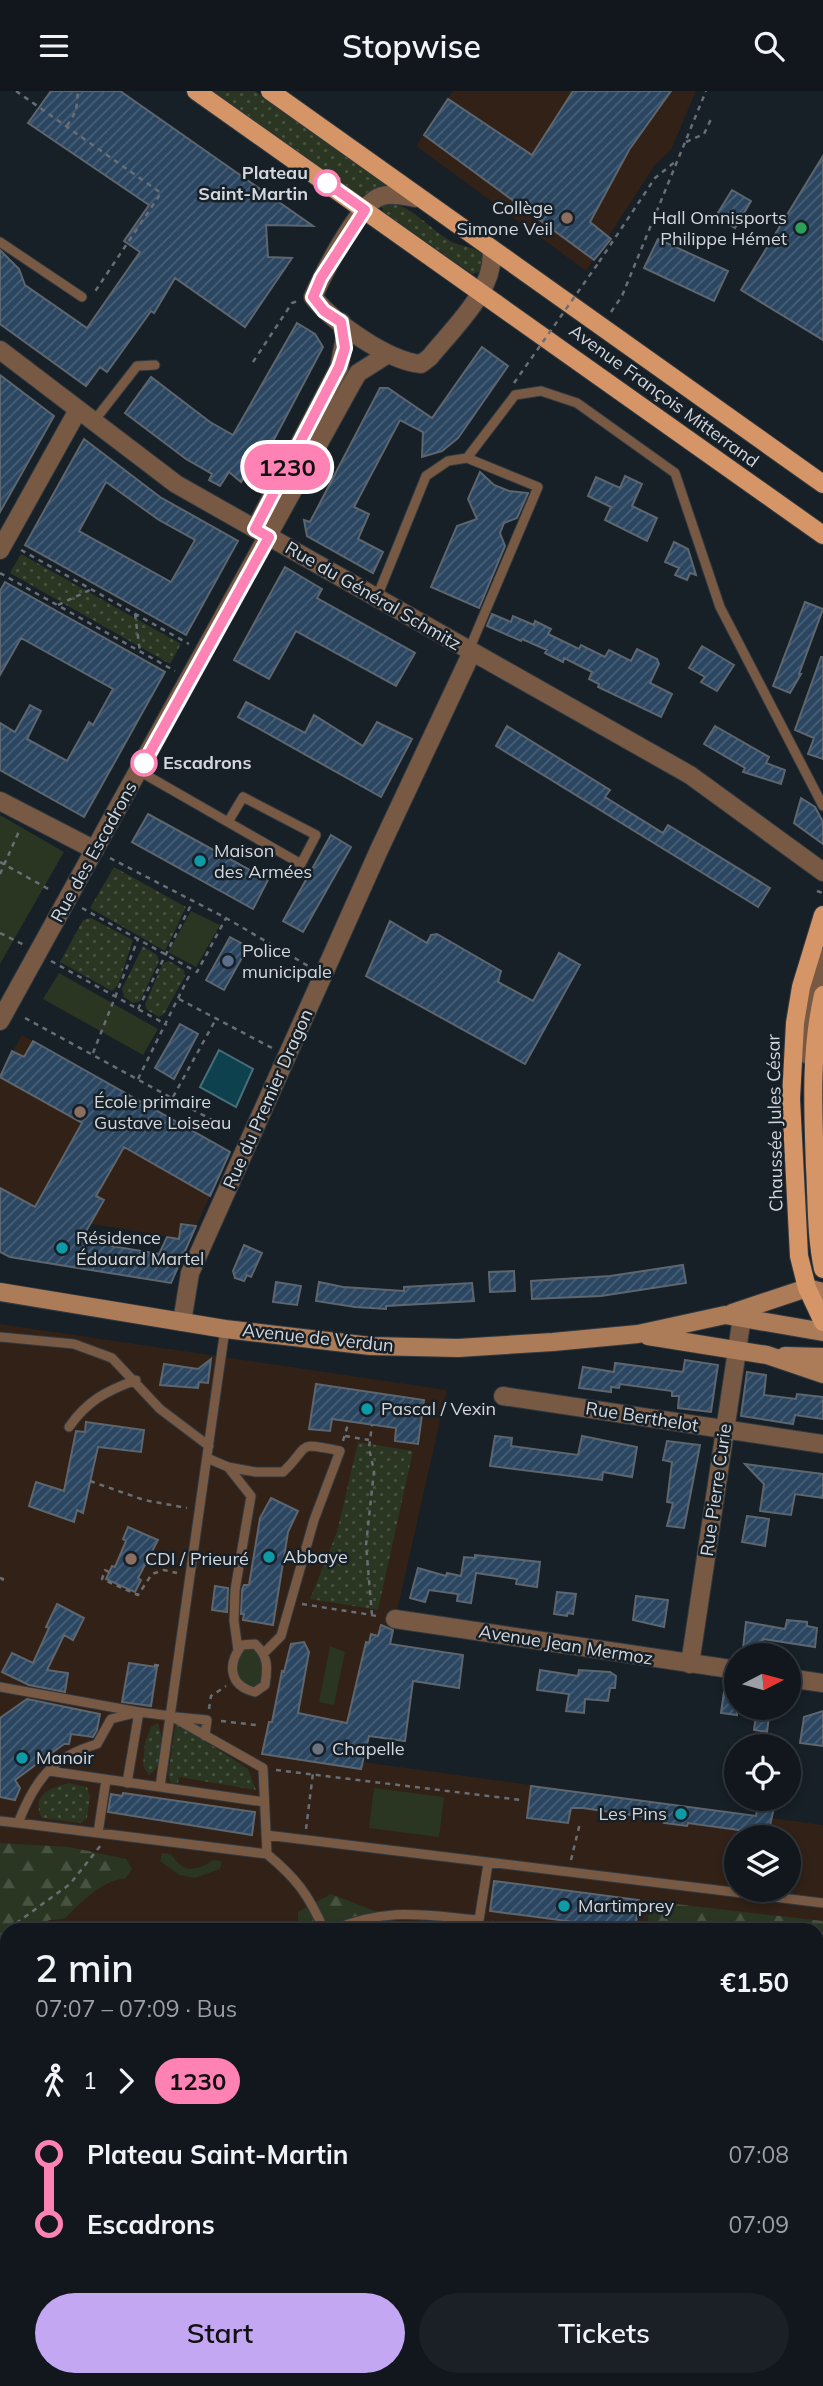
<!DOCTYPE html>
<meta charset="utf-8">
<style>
body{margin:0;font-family:Mulish,sans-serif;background:#1a2026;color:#f1f3f6;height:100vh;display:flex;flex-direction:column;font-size:26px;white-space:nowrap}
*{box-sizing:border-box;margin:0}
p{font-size:23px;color:#9c9fa4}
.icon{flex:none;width:38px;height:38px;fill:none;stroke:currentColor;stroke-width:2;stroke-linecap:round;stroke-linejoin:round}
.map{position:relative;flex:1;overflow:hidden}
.details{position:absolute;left:0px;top:1832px;width:824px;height:464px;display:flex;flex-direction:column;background:#11171d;border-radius:21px 21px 0 0;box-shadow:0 4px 10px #0003,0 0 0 2px #30363b}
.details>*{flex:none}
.badge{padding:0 14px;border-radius:23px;font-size:24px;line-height:46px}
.needle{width:46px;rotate:84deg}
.tools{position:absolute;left:724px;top:1552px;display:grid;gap:14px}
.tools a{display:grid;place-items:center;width:77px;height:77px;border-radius:50%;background:#11171d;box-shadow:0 4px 10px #0003,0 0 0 2px #30363b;font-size:35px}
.map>.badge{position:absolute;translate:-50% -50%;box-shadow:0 0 0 4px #fff}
.legs{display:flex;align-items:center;gap:10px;height:77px;padding:0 35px;font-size:23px}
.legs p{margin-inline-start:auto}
.head{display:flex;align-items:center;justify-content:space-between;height:119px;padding:0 35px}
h1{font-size:38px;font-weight:600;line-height:52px}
.primary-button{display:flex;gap:14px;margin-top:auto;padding:14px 35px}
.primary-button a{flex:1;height:80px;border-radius:42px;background:#c3a7f2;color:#111;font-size:28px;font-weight:600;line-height:80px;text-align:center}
.primary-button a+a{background:#1a2026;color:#f1f3f6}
ul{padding:0 35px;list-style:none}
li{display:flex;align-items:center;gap:24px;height:70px;font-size:26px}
li i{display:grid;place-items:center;width:10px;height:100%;margin:0 9px;background:currentColor}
li i::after{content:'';width:18px;height:18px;margin:-9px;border:5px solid;border-radius:50%;background:#11171d}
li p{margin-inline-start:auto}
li:first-child i{background:linear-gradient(#0000 50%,currentColor 0)}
li:last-child i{background:linear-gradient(currentColor 50%,#0000 0)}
header{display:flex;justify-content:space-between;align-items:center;height:91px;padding:0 35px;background:#11171d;font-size:32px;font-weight:600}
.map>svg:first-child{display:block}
</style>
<header><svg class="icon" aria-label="menu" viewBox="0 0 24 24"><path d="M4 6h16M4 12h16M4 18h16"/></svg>Stopwise<svg class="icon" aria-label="search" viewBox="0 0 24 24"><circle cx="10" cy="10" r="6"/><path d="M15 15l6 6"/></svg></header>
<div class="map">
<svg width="823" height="2295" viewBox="0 0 823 2295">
<defs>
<pattern id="grass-dots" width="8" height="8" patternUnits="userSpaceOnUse" patternTransform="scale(1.75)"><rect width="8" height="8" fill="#2a3621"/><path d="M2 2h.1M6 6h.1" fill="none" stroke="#485241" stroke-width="1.8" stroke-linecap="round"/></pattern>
<pattern id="forest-firs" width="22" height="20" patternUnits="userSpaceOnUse" patternTransform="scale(1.75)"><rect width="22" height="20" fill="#2a3621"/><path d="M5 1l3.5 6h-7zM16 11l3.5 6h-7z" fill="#485241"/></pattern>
<pattern id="building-hatch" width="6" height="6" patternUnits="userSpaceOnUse" patternTransform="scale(1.75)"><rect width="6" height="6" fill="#2b4661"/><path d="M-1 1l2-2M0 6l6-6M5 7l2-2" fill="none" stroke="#496077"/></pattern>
</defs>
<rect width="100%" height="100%" fill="#171f27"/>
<path fill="#312117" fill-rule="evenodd" d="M453,0H696L671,59L655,74L586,180L416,55Z
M22,944L230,1061L190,1149L23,1122L0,1109V982Z
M0,1233L447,1299L363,1671L823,1734V2147L817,2146V1839H7V2289H319L318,2295H0ZM737,1746H789V1799H737Z"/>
<path fill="url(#grass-dots)" d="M213,0H255L389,94L387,97L360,105Z
M387,112C412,113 430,139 452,151C465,157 474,154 485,166L483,180L472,183L383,120L382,115Z
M21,463L181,553L170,573L10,482Z
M114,776L186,816L165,860L90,817Z
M91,827L133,849L118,894L112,900L60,871L83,829Z
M143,855L157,864L159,870L140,910L133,912L124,906L122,898Z
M169,870L184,879L185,885L164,923L159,926L147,919L145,913L163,872Z
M358,1351L413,1360L378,1519L310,1508L337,1441Z
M176,1631L248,1678L256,1699L179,1686L178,1692H171L168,1684Z
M158,1632C164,1648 165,1674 149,1684L143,1675L145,1651L151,1636Z
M69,1692L87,1696L90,1706L87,1727L80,1732L42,1727C30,1704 50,1697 69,1692Z"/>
<path fill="url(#forest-firs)" d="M0,1752L69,1756L126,1768L132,1778L126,1787C100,1790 82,1811 64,1828L49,1829L37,1839H7V1956L2,1972L7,1992V2198L1,2224L7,2239V2289H52L56,2295H0Z
M331,1803L380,1822L405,1839H298V1821Z
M650,1810L823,1830V1924L817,1923V1839H647Z
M133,2289H559V2295H130Z"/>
<path fill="#2a3621" d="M0,724L64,761L0,873Z
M191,820L220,834L196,876L168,861Z
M59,882L158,938L143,964L43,908Z
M254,1555L262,1562L264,1592L254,1599L236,1590L237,1564L243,1556Z
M330,1555L345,1561L334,1614L319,1611Z
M374,1697L444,1706L439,1746L369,1737Z
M162,1762L171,1763C183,1782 195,1781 213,1769L222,1770L220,1778L195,1787L179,1784L160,1770Z"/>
<path fill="#0e414e" stroke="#496e79" stroke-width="2" d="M219,959L253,978L236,1016L200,996Z"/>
<path fill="url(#building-hatch)" stroke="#5d666f" stroke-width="2" fill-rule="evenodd" d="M51,0H120L313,135L266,134L268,166L292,167L245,236L175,187L154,222L151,220L107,281L100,276L86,295L0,233V159L19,178L25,194L87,237L140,161L124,150L149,114L28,32Z
M573,0H671L629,59L590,131L611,148L594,169L424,44L448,8L532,64Z
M823,65V249L741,199Z
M732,99L751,110L735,137L716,125Z
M658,148L728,180L714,210L644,177Z
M297,232L315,243L323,256L261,373L255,380L251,377L241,391L229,381L220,395L209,389L212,383L186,368L125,322L151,286L210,331L233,344Z
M482,256L508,275L458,347L442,360L422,366L423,341L400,329L354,416L369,423L358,448L383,461L373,482L307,445L304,429L310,431L380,297H388L432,327Z
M0,284L54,325L0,421Z
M84,348L160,406L238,450L186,544L25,454ZM106,391L159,429L195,449L171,491L79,440Z
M480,381L494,394L509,400L528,402L517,427L504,432L500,442L505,455L479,517L431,496L457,435L477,428L468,408Z
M625,385L642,393L632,415L657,427L647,450L605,429L611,416L588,405L596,386L620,397Z
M674,451L688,458L696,484L690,482L687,489L675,484L679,477L665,471Z
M285,476L322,498L317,507L415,562L396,595L296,540L269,588L234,569Z
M5,491L165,581L84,726L0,679V632L15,641L30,614L41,620L27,648L67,670L89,631L93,634L113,598L21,547L0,584V500Z
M805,511L823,518L799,583H801L790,602L773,595Z
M492,523L511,531L513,525L534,534L535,530L551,538L548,543L579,558L581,554L605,566L609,559L631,570L637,558L657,568L659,573L650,592L672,603L661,626L598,596L599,593L589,588L592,581L564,567L563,571L545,562L547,559L522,548L521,550L487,535Z
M702,555L734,574L717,600L701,591L705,586L689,577Z
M821,566H823V668L808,663L814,647L795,639Z
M246,611L305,642L314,624L363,655L377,631L412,648L381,706L238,626Z
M507,635L610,699L605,706L663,742L668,734L770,797L758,816L496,655Z
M715,635L769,666L766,672L785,679L781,693L743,681L745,677L704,653Z
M801,707L815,716L823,731V753L794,732Z
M148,723L268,789L253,818L132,751Z
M331,744L351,756L303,841L283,830Z
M390,830L427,852L431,844L437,843L501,880L498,891L533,910L559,862L580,874L525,973L366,885Z
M230,846L248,856L224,899L206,889Z
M180,933L198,943L174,988L155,977Z
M33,950L230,1061L210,1105L124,1056L96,1105L104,1109L85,1142L100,1144L99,1153L159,1163L167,1146L179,1148L181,1133L196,1135L171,1192L10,1166L0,1161V1097L35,1116L82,1032L0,986L12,960L24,966Z
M244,1154L262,1162L251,1186L247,1184L244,1190L235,1187L233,1180Z
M683,1174L686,1192L601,1205L532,1208L531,1190L610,1185Z
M514,1180L515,1200L490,1201L489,1181Z
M276,1191L301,1195L297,1214L273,1211Z
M319,1191L343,1196L404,1200V1196L472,1192L474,1210L386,1215V1218L355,1216L316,1210Z
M211,1268L208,1292L199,1291L198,1297L160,1294L164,1273L198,1278Z
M685,1269L718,1274L711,1321L678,1317L679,1305H672V1300L620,1293L619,1297L611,1296V1301L579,1297L583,1276L614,1281L615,1272L683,1281Z
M747,1281L766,1284L764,1304L796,1308L797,1303L823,1306V1328L795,1324L793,1333L741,1325Z
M316,1293L424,1309L418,1353L395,1350L396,1337L332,1328L330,1340L309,1338Z
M86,1331L144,1339L141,1361L98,1356L83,1422L77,1419L74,1431L29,1415L36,1391L64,1400L76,1340L85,1341Z
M495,1345L512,1347L511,1355L578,1364L582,1345L637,1356L632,1386L603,1381L602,1389L490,1375Z
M667,1350L700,1354L684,1437L667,1435L673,1412L667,1411L672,1371L663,1369Z
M745,1373L823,1383V1407L795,1403L791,1424L760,1420L764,1393Z
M271,1407L298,1420L288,1441L273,1534L243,1529L244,1523H241L242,1499L244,1494H249L260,1427Z
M747,1425L769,1428L765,1455L742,1451Z
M128,1436L158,1449L138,1487L141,1489L135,1501L106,1488L112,1475L115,1476L126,1450L123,1448Z
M475,1464L540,1471L537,1496L516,1493L517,1488L476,1482L471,1512L457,1510L458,1503L429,1499L425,1511L410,1507L418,1477L446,1485L447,1482L461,1485L464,1466L475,1467Z
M215,1495L228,1497L227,1521L212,1519Z
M557,1501L576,1503L573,1523L568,1522L567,1525L554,1523Z
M636,1505L668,1509L664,1536L633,1529Z
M57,1513L84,1527L73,1549L64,1544L47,1579L68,1582L65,1601L29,1594L2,1581L12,1562L33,1572L49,1537L46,1536Z
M787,1529L807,1531V1535L817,1537L815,1556L763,1548L761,1559L743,1557L746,1531L785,1538Z
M381,1534L393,1539L390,1553L463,1564L459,1597L413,1590L405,1650L369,1645L361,1678L262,1663L269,1631H272L282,1580L284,1581L291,1553L304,1551L309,1561L298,1622L347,1632L366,1551L369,1552L371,1543L378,1545Z
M129,1572L157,1576L151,1615L122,1611Z
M540,1579L578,1585L579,1579L610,1581L616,1585L615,1597H610L608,1610L585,1608L584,1622L566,1620L569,1603L537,1599Z
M724,1601L737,1603V1624L721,1622Z
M27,1608L100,1623L97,1639L93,1646L71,1643L69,1653H64L15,1689L20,1697L15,1709L0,1706V1627Z
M757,1617L770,1618L767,1641L754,1639Z
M823,1620V1655L800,1652L804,1626Z
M531,1695L756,1725L759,1708H776L768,1743L688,1732L687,1735L664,1732L665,1729L583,1717H571L568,1732L527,1727Z
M123,1702L255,1721L252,1744L108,1721L111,1703L122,1705Z
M494,1790L639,1809L635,1839L490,1820Z"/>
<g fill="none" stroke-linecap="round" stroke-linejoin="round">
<g stroke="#313941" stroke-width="11">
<path id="service" d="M0,151L82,206
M94,330L137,275L155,274
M467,367L538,396L469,559
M377,506L426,385L448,370L467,367L515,304L541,300L577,312L675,382L720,516L823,715
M139,680L301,773L316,744L243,706L228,731
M0,1246L74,1253L112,1267L160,1318L209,1355
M69,1336C87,1310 106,1300 136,1289
M207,1367L228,1376
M255,1553C268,1565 268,1576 265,1594L255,1601C229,1595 227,1573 242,1554Z
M238,1559L234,1530L235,1499L251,1405L228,1376L256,1381H283C311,1355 294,1350 340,1360L314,1429L281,1545L264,1562
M0,1596L139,1621L127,1692
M139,1621L171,1625L263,1677L267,1763L18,1732C35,1689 52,1666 97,1653L111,1628Z
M176,1626L207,1629L205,1645
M49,1680L264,1711
M160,1696L225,1238
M0,1730L18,1732
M98,1742L106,1689
M266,1744L823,1812
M267,1763C296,1787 309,1804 324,1839
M333,1839C387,1816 422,1824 479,1829L488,1773
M817,2137L823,2138
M817,2221L823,2222
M583,2295L584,2289
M665,2295L666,2289"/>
</g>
<g stroke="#313941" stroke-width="20">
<path id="minor" d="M416,107C403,105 386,100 374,109C354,123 323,183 313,206C334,232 388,270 421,273L430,266C453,237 498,197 491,157
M0,259L176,393L690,684L823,781
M255,438L339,277L345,246L341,231
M0,459L78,319
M0,710L95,759
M0,930L351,294L358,282L388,263
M808,964L809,922L823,867
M182,1231L190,1182L379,759L472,561
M503,1305L823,1353
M395,1528L737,1579
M690,1573L742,1226
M789,1587L823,1592"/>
</g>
<g stroke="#313941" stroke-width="20">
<path id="secondary" d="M0,1201L225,1238L371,1255L458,1257L553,1251L638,1243L725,1224L823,1241
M732,1222L807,1197L823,1201
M648,1245L767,1264L823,1283
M785,1265L823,1266"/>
</g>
<g stroke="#313941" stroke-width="20">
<path id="primary" d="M196,0L823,444
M270,0L823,393
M823,824L801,896L795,932L791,1008L799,1165L807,1197L823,1231
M823,904C810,961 813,1017 815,1076C817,1110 816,1145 823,1178"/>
</g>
<path stroke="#686e75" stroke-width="2.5" stroke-dasharray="5 5" stroke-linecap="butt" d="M16,0L161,102L94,202
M67,35L76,20L78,0
M686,51L704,43L712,26
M599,171L655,87L676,70
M611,221L622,205L706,0
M253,271L292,212L298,210
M21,459L189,553
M0,482L175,580
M58,514L92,498
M135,523L140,561
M110,767L226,827L310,876
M0,771L52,800
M0,783L20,738
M817,800L823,802
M82,817L197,881L226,827
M0,842L24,854
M51,870L167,934
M179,908L272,957
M138,918L192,812
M25,927L234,1041
M93,962L138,848
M138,988L191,881
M173,1006L216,928
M345,1345L369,1349
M343,1350L349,1330
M90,1390L144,1409L187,1417
M109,1481L105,1479L102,1488L138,1504L152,1483L164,1479L177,1482
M0,1487L3,1488L0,1494
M302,1513L378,1525
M372,1524L366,1454L374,1380L369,1357L372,1334
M154,1574L164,1575
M209,1618L211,1605L226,1595
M221,1630L256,1634
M276,1679L521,1709
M306,1738L313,1682
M571,1769L580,1732
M492,1831L578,1839
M0,1844L70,1793L101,1754
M0,2063L7,2074
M0,2106L7,2101
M176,2289L179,2295
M694,2289L703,2290L702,2295
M769,2295L770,2289"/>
<use href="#service" stroke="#785a44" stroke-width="9"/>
<use href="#minor" stroke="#785a44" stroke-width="18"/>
<use href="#secondary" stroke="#ac7b57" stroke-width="18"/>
<use href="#primary" stroke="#d59566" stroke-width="18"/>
<path stroke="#686e75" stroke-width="2.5" stroke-dasharray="5 5" stroke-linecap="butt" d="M514,292L599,171"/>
</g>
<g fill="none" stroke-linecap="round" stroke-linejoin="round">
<g stroke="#fff" stroke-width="16">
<path id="line-1" d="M144,672L269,446L255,438L339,276L345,257L341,231L324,220L313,206L321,187L365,119L327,92"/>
</g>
<use href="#line-1" stroke="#ff82b4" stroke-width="10"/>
</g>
<g fill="#fff" stroke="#ff82b4" stroke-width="3.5">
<circle cx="327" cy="92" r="12"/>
<circle cx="144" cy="672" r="12"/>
</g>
<g fill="#8d6e63" stroke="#171f27" stroke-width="2.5">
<circle cx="567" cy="127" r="7"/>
<circle cx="80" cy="1021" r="7"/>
<circle cx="131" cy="1468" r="7"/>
</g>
<circle fill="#2e9e5b" stroke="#171f27" stroke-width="2.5" cx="801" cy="137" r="7"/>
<g fill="#0f9aa8" stroke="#171f27" stroke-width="2.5">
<circle cx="200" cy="770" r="7"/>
<circle cx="62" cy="1157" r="7"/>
<circle cx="367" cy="1318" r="7"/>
<circle cx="269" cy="1466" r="7"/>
<circle cx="22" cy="1667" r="7"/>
<circle cx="681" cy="1723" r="7"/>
<circle cx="564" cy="1815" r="7"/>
</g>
<circle fill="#5c6f8a" stroke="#171f27" stroke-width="2.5" cx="228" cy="870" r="7"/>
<circle fill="#6b7280" stroke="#171f27" stroke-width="2.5" cx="318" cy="1658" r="7"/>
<g text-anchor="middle" stroke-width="5" stroke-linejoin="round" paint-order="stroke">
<g font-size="18" font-weight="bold" fill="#d3d8de" stroke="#171f27" text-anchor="end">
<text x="308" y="88">Plateau<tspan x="308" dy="21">Saint-Martin</tspan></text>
<text x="163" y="678" text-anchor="start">Escadrons</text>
</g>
<g font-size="18" fill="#d3d8de" stroke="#171f27" text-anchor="start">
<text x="553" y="123" text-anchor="end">Collège<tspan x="553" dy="21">Simone Veil</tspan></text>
<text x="787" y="133" text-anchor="end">Hall Omnisports<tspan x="787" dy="21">Philippe Hémet</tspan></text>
<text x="214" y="766">Maison<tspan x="214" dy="21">des Armées</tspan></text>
<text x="242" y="866">Police<tspan x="242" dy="21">municipale</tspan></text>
<text x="94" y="1017">École primaire<tspan x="94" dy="21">Gustave Loiseau</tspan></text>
<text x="76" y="1153">Résidence<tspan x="76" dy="21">Édouard Martel</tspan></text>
<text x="381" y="1324">Pascal / Vexin</text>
<text x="283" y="1472">Abbaye</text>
<text x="145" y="1474">CDI / Prieuré</text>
<text x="332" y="1664">Chapelle</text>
<text x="36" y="1673">Manoir</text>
<text x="667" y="1729" text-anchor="end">Les Pins</text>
<text x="578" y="1821">Martimprey</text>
</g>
<g font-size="18" fill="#d3d8de" stroke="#171f27">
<text transform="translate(664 305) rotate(36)" y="6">Avenue François Mitterrand</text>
<text transform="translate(373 505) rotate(30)" y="6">Rue du Général Schmitz</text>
<text transform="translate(94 761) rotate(-61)" y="6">Rue des Escadrons</text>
<text transform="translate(268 1008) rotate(-66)" y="6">Rue du Premier Dragon</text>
<text transform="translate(775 1032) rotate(-91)" y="6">Chaussée Jules César</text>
<text transform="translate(318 1247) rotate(6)" y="6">Avenue de Verdun</text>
<text transform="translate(642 1326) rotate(9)" y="6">Rue Berthelot</text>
<text transform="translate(716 1399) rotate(-82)" y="6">Rue Pierre Curie</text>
<text transform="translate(566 1554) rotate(9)" y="6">Avenue Jean Mermoz</text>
</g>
</g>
</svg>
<div class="tools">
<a><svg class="needle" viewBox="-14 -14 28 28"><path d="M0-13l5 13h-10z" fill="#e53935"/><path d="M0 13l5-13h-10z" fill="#9c9fa4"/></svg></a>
<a><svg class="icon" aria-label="locate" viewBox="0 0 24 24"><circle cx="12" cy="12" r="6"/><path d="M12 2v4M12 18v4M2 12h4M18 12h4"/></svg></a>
<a><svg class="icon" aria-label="layers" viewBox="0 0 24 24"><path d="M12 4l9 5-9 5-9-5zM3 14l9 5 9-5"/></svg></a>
</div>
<b class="badge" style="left:287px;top:376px;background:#ff82b4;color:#111">1230</b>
<section class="details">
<div class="head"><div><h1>2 min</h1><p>07:07 – 07:09 · Bus</p></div><b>€1.50</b></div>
<div class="legs"><svg class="icon" aria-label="walk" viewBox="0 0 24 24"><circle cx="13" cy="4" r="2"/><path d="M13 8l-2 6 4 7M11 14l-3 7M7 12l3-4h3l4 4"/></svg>1<svg class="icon" aria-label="forward" viewBox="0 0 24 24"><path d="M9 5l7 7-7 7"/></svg><b class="badge" style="background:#ff82b4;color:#111">1230</b></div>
<ul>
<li><i style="color:#ff82b4"></i><b>Plateau Saint-Martin</b><p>07:08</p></li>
<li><i style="color:#ff82b4"></i><b>Escadrons</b><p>07:09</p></li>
</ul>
<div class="primary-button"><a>Start</a><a>Tickets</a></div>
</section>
</div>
